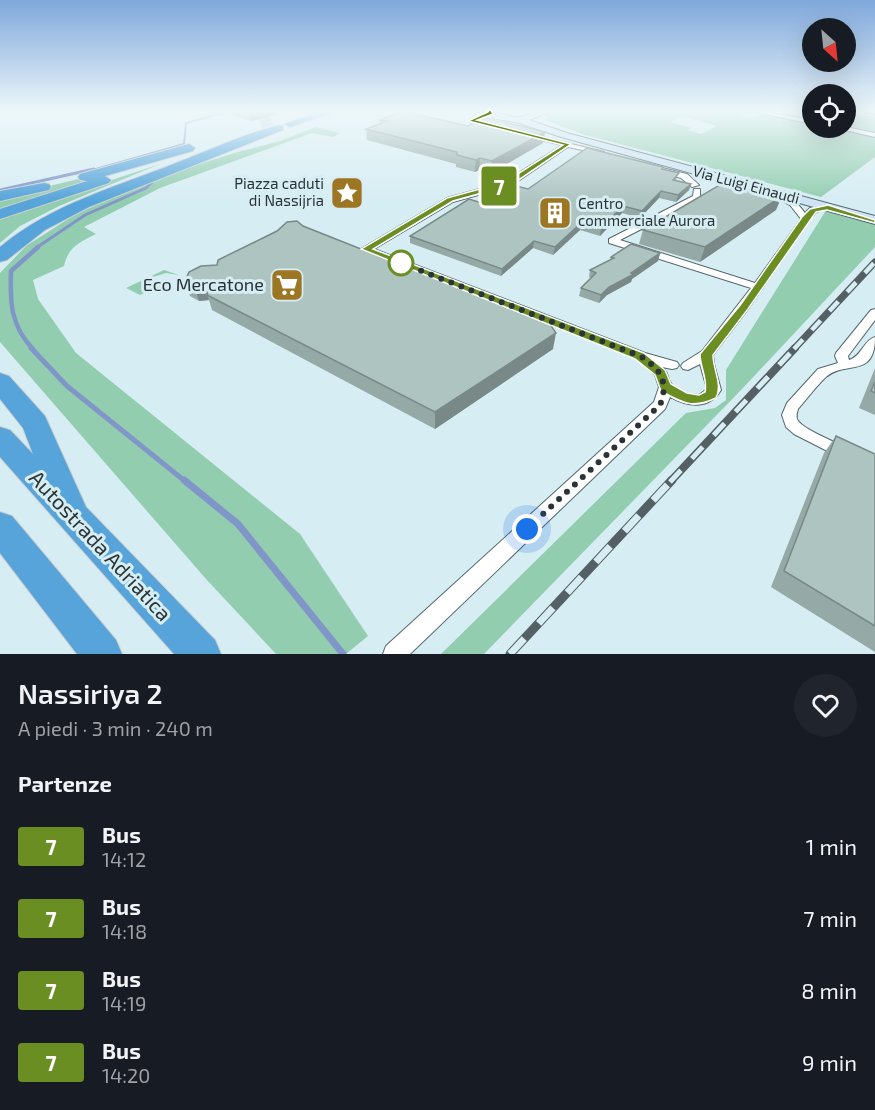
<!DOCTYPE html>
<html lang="it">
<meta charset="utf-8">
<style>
body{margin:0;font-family:"Exo 2",sans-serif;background:#20242c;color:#f1f3f6;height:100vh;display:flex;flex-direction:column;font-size:22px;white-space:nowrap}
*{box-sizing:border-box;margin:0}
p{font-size:20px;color:#9ea1a6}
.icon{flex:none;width:33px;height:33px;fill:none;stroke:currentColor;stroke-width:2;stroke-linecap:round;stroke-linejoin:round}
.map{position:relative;height:654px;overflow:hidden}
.sheet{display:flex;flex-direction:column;background:#171b24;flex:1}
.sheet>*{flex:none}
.badge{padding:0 12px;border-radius:4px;font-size:21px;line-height:39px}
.needle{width:39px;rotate:153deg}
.tools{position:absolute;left:802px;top:18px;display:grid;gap:12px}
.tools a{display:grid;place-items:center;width:54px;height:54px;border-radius:50%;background:#171b24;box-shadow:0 6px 24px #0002;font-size:30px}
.you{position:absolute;width:30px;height:30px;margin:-15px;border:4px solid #fff;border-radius:50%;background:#1a73e8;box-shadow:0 0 0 9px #1a73e833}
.map>.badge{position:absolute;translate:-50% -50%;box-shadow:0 0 0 3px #fff}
h2{padding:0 18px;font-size:22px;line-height:54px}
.round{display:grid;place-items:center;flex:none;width:63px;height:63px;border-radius:32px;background:#20242c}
.overview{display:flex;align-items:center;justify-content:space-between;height:102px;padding:0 18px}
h1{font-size:28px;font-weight:600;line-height:45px}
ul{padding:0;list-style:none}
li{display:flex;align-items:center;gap:18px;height:72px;padding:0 18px}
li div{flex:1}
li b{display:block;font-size:22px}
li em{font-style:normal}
li .badge{min-width:66px;font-weight:700;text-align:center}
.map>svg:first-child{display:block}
</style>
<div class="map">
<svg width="875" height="654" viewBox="0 0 875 654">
<rect width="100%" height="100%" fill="#d6edf3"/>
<path fill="#92cdaf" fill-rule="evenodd" d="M570,111H746L754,112L740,116L749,118L765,114L813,124V128H833L875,136V157L821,197L582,134L545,120L547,114ZM682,116L717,126L701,134L688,130L692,128L670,122Z
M846,112L875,117V132L846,126Z
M316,127L340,133L333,137L312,133L160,188L84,227L96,234C80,242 68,247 64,266L33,280L38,299L76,353L300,534L368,636L346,654H276L206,579L0,342V273L26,246L76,214L163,176L234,153L280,141Z
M160,164L59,206L20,226L0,243V217Z
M136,165L124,171L0,210V198Z
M825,212H833L875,223V247L742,389L484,654H441L686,413L715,408L726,400V370Z
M164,270L179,275L166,273L153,277L152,282L155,285L167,283L163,287H156L140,295L126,288Z"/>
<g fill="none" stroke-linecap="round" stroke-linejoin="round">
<path stroke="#8196c8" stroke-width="2" d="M89,171L184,144L186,123L229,111"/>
<path stroke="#8196c8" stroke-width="3" d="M0,190L94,169
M36,248L85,215L146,188L152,182"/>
<path stroke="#8196c8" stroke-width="4.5" d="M33,349C10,325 10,302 11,271L38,247"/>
<path stroke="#8196c8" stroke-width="5" d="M31,348L67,386L186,482"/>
<path stroke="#8196c8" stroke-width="7" d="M184,480L238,524L343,654"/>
<path stroke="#b4c8cd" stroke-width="12" stroke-dasharray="12 6" stroke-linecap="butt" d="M260,123L271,119"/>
<g stroke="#53676c" stroke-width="2">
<path id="minor" d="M545,111H554L537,116L534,114Z
M750,111H760L813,120V124Z
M864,111H875V114L865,112Z
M472,119H476V121L493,127L490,129L469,122V120Z
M846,127L875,133V137L836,128Z
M530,134L604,152L601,154L568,147L511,186L453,202L374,249L645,353L677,362L679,365L677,368L672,369L662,367C667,371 667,374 669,380C674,391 688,395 699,395L707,389L700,364L688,370L683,369L681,366L683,363L702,351L751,288L609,243V239L693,196L694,189H700V199L620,240L755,283L801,219L790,205L769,194V190C784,190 797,202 805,213L810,208L828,204L832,207L816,212L808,221L748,309L713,355L714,364L721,390C709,410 688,407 670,397L665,409L410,654H383L386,646L654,402L659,387L655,375L640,360L361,249L447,198L505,182L562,145L528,137V135Z
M646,164L687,174L699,185L692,187L681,178L646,168Z
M875,309V320L848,356L849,360C862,356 863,341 875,337C875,379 846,360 826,377C816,386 807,399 798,409C797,413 796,415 797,419C801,429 838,443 849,449L851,453L849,457L843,459L794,434L786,427L782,415L787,403L818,369L838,363L835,356L836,353L871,310Z"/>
</g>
<g stroke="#53676c" stroke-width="2">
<path id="secondary" d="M486,111C500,110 520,125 533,111H541L540,116L529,120L567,133L875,216V224L561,137L516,122L496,119Z"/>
</g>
<g stroke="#cccecf" stroke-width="2">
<path id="motorway" d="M323,111H338L290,127L284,124Z
M279,125L283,126V130L89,207L45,230L7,260L0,262V247C52,204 115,187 176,163C210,150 244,134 279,125Z
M189,144L195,148L193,151L105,176L111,180L109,183L0,219V209L87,181L80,180L78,177L80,174Z
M44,183L49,184L51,187L49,190L0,201V191Z
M0,373L9,376L45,416L86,507L215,640L221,654H174L0,457V427L10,430L33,454L23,428L0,399Z
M0,512L12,516L116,640L122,654H77L0,553Z"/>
</g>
<use href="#minor" fill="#fff" fill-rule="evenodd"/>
<use href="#secondary" fill="#cce4f4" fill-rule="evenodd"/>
<use href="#motorway" fill="#56a4d9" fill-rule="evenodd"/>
<g stroke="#546063" stroke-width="7">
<path id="rail-far2" d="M794,349L875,262"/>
</g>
<g stroke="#546063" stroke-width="8">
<path id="rail-far1" d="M670,482L795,348"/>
</g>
<g stroke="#546063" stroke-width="9">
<path id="rail" d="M510,654L672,480"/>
</g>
<use href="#rail-far2" stroke="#d6edf3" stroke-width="4.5" stroke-dasharray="13" stroke-linecap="butt"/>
<use href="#rail-far1" stroke="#d6edf3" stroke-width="5" stroke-dasharray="16" stroke-linecap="butt"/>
<use href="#rail" stroke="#d6edf3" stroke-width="7" stroke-dasharray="21" stroke-linecap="butt"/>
</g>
<path fill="#95a9a6" d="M231,111H275L276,114L252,121L232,115Z
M380,120L543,143L491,173L479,170L475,172L456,167V164L367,140L366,129L380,124Z
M663,167V169L677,179L676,180L691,184L689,190L676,202L659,198L640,218L622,213L600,236L580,230L553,255L533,248L501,276L410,243V236L485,204L528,189Z
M776,210L700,262L639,244L643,230Z
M303,226L553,349L435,429L212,310L209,300L199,301L190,296L185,281L217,265Z
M660,253L658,261L632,279L631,282L607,295L599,303L579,296L581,288L591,278L589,277L590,270L610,260L611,257Z
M875,368V415L859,408Z
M836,436L875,454V652L771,587L824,453Z"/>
<path fill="#798987" d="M250,111H275L276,114L252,121Z
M545,132L543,143L491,173L492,161Z
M480,158L479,170L475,172L476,160Z
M691,184L689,190L676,202L678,195Z
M661,191L659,198L640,218L642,211Z
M782,196L776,210L700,262L705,247Z
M623,206L622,213L600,236L601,228Z
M581,223L580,230L553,255L555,247Z
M534,241L533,248L501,276L502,269Z
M660,253L658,261L632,279L631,282L607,295L599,303L601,295L609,287L631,273Z
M209,284L207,295L209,300L199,301L194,286Z
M556,333L553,349L435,429V412Z"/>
<path fill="#adc4c1" stroke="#798987" stroke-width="1.5" d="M402,111L468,126L487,118L545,132L492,161L480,158L476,160L457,155V152L366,129L387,121L380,120Z
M587,148L663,167L662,169L679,173L673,180L691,184L678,195L661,191L642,211L623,206L601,228L581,223L555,247L534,241L502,269L410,236L469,199L485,204L513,185L528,189Z
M728,180L782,196L705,247L643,230Z
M297,221L303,226L550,324L556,333L435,412L207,295L209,284L194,286L185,281L189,272L201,266L217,265L218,260L277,231L287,222Z
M631,244L660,253L631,273L634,274L609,287L601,295L581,288L596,273L590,270L614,258L611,257Z
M875,382V393L871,391Z
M836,436L875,454V626L784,571Z"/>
<linearGradient id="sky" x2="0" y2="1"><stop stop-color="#7fa8db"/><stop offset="0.55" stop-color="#edf7fa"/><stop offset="1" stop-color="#edf7fa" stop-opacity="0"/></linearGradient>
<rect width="875" height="202" fill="url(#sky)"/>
<path fill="#6b8e23" stroke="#fff" stroke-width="1.5" d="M490,109L493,114L477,120L571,144L511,185L453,201L373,249L644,353L665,370L671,384L687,393L699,395L705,392C708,379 700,367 700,354L741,304L802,217L810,209L828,205L875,220V223L827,210L816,212L748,309L713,355C713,370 723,384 716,398C693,409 682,403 661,391L655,375L635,359L361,249L447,198L505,182L563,145L468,121L488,112Z"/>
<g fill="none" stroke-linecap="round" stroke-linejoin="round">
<path stroke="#2a3335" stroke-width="6" stroke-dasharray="0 10.8" d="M401,263L640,356C661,369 669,382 660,405L527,529"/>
</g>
<defs>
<g id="sight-square" transform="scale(1.725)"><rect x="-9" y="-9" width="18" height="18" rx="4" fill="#9c7622" stroke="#d6edf3"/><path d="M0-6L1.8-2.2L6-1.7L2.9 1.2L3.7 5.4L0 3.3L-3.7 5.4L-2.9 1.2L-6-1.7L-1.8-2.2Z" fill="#fff"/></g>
<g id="building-square" transform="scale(1.725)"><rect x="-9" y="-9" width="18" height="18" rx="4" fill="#9c7622" stroke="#d6edf3"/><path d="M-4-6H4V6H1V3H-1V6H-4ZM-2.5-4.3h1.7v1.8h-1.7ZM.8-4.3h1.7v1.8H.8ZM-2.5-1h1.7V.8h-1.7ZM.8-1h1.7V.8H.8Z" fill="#fff"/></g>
<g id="supermarket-square" transform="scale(1.725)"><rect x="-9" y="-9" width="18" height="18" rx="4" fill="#9c7622" stroke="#d6edf3"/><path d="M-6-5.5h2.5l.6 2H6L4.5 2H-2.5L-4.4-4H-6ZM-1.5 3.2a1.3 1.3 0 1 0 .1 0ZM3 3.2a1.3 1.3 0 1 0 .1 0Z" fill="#fff"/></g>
</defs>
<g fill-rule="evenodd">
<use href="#sight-square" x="347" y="193"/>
<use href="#building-square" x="555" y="213"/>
<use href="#supermarket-square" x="287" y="285"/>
</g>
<circle fill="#fff" stroke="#6b8e23" stroke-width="3" cx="401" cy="263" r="12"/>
<g text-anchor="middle" stroke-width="6" stroke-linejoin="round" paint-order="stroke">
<g font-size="15" fill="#2a3335" stroke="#d6edf3" text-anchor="end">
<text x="324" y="189">Piazza caduti<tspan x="324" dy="17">di Nassijria</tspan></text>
<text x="578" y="209" text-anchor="start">Centro<tspan x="578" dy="17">commerciale Aurora</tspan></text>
</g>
<g font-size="15" fill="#2a3335" stroke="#d6edf3">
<text transform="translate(746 185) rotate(15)" y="5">Via Luigi Einaudi</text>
</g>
<g font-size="18" fill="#2a3335" stroke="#d6edf3" text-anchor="end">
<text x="264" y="291">Eco Mercatone</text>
</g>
<g font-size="21" fill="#2a3335" stroke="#d6edf3">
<text transform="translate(100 546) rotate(47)" y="7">Autostrada Adriatica</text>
</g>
</g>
</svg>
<div class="tools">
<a><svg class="needle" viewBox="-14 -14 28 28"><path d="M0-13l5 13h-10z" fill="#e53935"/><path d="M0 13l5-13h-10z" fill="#9ea1a6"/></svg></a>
<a><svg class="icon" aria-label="locate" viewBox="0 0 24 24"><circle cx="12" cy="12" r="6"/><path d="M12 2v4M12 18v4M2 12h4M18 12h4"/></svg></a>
</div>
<div class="you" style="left:527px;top:529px"></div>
<b class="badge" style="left:499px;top:186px;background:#6b8e23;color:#fff">7</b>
</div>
<section class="sheet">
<div class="overview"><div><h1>Nassiriya 2</h1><p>A piedi · 3 min · 240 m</p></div><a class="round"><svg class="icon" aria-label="heart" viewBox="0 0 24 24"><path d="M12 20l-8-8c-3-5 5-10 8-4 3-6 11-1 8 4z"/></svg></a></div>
<h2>Partenze</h2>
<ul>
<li><span class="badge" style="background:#6b8e23;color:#fff">7</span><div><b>Bus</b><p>14:12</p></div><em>1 min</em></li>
<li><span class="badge" style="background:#6b8e23;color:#fff">7</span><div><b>Bus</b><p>14:18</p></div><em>7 min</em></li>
<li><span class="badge" style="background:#6b8e23;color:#fff">7</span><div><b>Bus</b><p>14:19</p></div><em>8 min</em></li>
<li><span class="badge" style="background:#6b8e23;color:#fff">7</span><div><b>Bus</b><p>14:20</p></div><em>9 min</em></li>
</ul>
</section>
